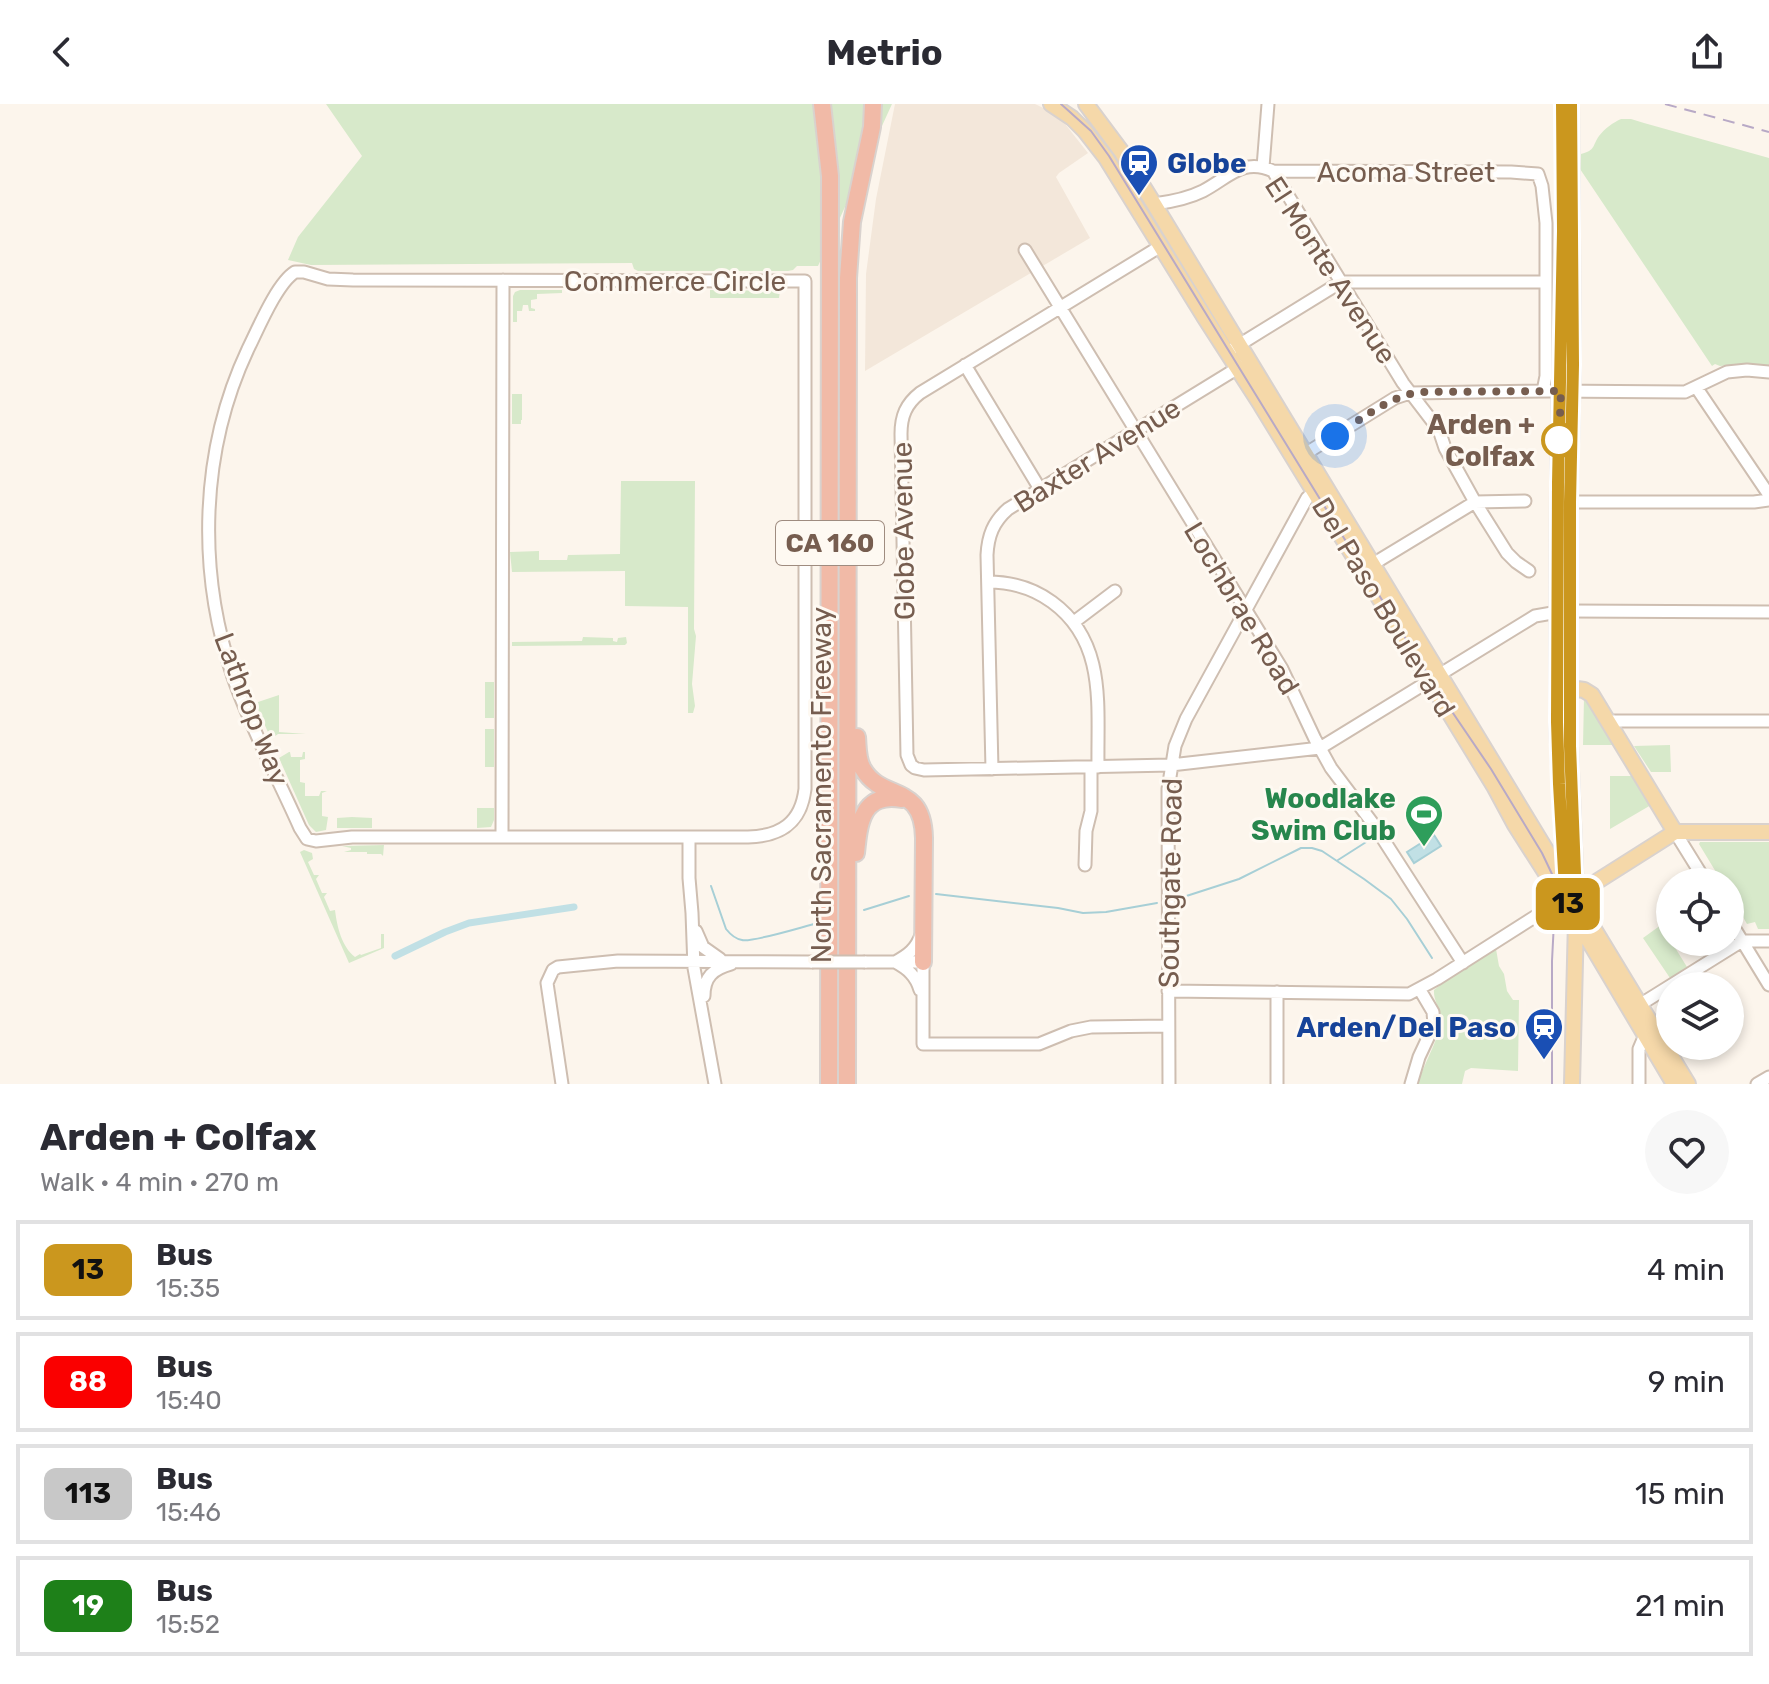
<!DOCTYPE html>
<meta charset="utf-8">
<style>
body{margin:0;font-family:Rubik,sans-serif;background:#f7f7f7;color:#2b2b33;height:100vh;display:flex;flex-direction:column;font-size:30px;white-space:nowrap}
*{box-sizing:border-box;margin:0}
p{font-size:26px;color:#7c7c81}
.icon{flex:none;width:44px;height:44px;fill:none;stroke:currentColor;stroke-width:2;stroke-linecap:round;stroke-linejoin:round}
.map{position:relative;height:980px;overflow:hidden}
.sheet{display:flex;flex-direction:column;background:#fff;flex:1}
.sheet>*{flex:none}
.badge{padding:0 16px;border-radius:12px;font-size:28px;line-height:52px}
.controls{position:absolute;left:1656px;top:764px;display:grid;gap:16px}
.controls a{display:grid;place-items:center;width:88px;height:88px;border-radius:50%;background:#fff;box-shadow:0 4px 12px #0003;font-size:40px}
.you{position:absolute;width:40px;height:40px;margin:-20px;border:6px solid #fff;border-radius:50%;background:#1a73e8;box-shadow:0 0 0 12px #1a73e833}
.map>.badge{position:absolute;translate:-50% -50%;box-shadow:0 0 0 4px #fff}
.round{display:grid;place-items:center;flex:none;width:84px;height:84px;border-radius:42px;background:#f7f7f7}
.head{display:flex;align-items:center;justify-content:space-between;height:136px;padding:0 40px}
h1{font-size:38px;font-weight:700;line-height:60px}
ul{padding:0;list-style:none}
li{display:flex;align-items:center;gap:24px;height:100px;margin:0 16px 12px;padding:0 24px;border:4px solid #e1e1e2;border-radius:0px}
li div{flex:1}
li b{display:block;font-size:30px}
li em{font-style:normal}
li .badge{min-width:88px;font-weight:700;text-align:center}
header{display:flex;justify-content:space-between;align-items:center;height:104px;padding:0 40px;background:#fff;font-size:36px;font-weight:700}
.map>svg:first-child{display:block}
</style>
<header><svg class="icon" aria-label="back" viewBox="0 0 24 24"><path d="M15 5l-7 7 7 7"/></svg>Metrio<svg class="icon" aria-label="share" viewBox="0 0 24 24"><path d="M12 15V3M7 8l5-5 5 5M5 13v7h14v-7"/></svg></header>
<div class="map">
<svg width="1769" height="980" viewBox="0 0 1769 980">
<rect width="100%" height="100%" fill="#fcf5ec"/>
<path fill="#f3e7da" d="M895,0H1035L1058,11L1088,49L1059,69L1056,73L1090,134L865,267L866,170L876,95Z"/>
<path fill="#d7e9ca" d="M326,0H892L818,162H797L793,166L788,167H638L634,165L632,159L311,161L288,156L298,133L362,52Z
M1621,15H1631L1644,19L1769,54V262L1742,260L1720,262L1715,260L1712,262L1580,65L1581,50C1596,46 1592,42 1599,32C1604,25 1614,18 1621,15Z
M520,186H562V189L537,190V195L531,196V204L535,205V207H529L528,201H523L522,207H517V218H513V192L515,188Z
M710,186L780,187L779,194H710Z
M512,290H522V316H521V320H512Z
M621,377H695L694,525L696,532L692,580L695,602L693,609H688V503L625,502V467L512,468L510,448L539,447V456H567L568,451L620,450Z
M583,533L613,534V537L617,538L618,534L626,533L627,539L625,541L512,542V538L582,537Z
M485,578H494V614H485Z
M279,591V628L306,630H278L271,635L255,599Z
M1584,594H1587L1615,641H1583Z
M485,625H494V663H485Z
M1670,641L1671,668H1651L1634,642Z
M289,648H290L291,653H302L303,648H305V655L300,656V678L305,679V692H319L321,687H327L322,689V712L328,713L326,726L316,728L309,721L279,654Z
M1610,672H1633L1651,701L1610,725Z
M477,704H494V716L491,723L477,724Z
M352,713L372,714V724H337V714Z
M1700,738H1769V825H1758L1755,818L1747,820L1730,791V778H1722L1699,740Z
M384,741L383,752L381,750H367V748H344L351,746V744L342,742Z
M304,746L312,749L313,755L308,758L314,771H319L316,775L322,789H327L324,793L330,807L335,806C337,823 342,843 355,853L360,850L361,851L381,844V830H384V844L349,859L300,748Z
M1661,821L1687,863L1670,874L1643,834Z
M1496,845L1499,862L1504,870L1507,887L1513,896H1519L1518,967L1471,964L1465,967L1462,980H1418C1423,961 1439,935 1441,918C1442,906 1433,898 1434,886L1454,870Z"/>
<path fill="#c1e0e5" stroke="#a7cfd6" stroke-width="2" d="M1434,731L1441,742L1414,759L1407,748Z"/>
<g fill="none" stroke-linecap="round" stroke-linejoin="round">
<path stroke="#a7cfd6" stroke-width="2" d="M1338,756L1374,733
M711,782L726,825C730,830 735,835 742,836C751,839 805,822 818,819
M936,790L1058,804L1083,809L1106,808L1157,799
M1174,796L1239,775L1301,744H1312L1322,747L1364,775L1391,795L1407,815L1432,854
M864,806L909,792"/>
<path stroke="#c1e0e5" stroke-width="7" d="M395,852L445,828L469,819L574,803"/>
<g stroke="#cebeb1" stroke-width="15">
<path id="minor" d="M1263,63L1268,0
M1273,67L1511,68L1538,70L1542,82L1546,119V272L1543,287
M1154,100C1170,98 1189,94 1203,87C1228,74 1243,53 1273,67L1403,279L1439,326L1445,344L1475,398L1507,449L1516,458L1529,467
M1161,142L920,289C906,300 901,312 901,330L907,651L911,661L915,664L924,666L1171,661L1320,644L1535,512L1558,508
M1025,146L1282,565L1315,635L1331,664L1374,721L1463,859
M295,168H304L328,175L353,176L805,177V685C801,719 781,732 748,733H352L316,737L307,735L300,724C278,674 251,625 233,573C197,467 200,347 248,245C258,225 277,179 295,168Z
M1234,244L1341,178H1546
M965,261L1040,385
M1696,283L1769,391
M1300,353L1395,294L1410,289L1550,287L1685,288L1727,268L1747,266L1769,268
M1570,398H1754L1769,396
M1368,463L1475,398L1525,397
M988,478C1011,478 1033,484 1052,498C1107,538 1097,602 1098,663
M1570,507L1769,508
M1074,518L1115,487
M1609,617H1769
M992,665L987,451C988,432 993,418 1008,405L1241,262
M1675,728L1706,778
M502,733L503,176
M689,733V774L692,809L694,864L715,980
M1085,761L1086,727L1091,707V663
M1730,817L1769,881
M696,827L703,843L720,855
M865,858H923V940H1039L1071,927L1091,923L1168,922
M895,858C908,865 916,872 920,886
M895,858C908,851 916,845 921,831
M1168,887L1409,890L1437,875L1536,812L1566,802
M704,892C704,873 713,865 731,860
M1633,905L1742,837H1769
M562,980L547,879L553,866L558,863L618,857L812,858
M1169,980L1168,685L1175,642L1186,615L1307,394L1320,383
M1277,980V888
M1411,980L1419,953L1434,921L1433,908L1420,886
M1639,980V945L1645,931
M1757,980L1769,973"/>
</g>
<g stroke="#d9d2ce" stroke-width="18">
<path id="major" d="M1051,0L1072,14L1085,27L1106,54L1205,214L1261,301L1494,682L1515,721L1586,832L1674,980
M1086,0L1121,47L1154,100L1688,980
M1571,0L1573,261L1570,381V642L1576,791
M1562,148L1558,379L1557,618L1564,771
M1567,590L1570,584L1584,586L1592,591L1675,728
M1572,797L1585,785L1675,728H1769
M1572,980L1576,816"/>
</g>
<g stroke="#d9d2ce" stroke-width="20">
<path id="highway" d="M822,0L830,72L829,980
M857,633C858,644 857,655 863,665C882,698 923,678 924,734L923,858
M856,749C859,719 862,688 902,695
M847,980L848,174L852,118L872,23L873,0"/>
</g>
<use href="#minor" stroke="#fff" stroke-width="11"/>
<use href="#major" stroke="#f5d8a9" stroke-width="14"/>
<use href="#highway" stroke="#f1baa7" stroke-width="16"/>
<path stroke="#b8a9c6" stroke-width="2" d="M1061,0L1091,27L1109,52L1438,587L1491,665L1542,749L1552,770L1555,798L1552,857V980"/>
<path stroke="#b8a9c6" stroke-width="2" stroke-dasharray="12 8" stroke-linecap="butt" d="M1665,0L1769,28"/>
<g stroke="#cebeb1" stroke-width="15" stroke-linecap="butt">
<path id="minor-bridge" d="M812,858H865"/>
</g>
<use href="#minor-bridge" stroke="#fff" stroke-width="11"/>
</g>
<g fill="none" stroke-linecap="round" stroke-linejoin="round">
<g stroke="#fff" stroke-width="18">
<path id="line" d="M1562,0L1563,127L1558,379L1557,618L1559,680L1566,802L1576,794L1570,642V398L1573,261L1571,0"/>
</g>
<use href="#line" stroke="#cb971e" stroke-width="12"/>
<path stroke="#765d4f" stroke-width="8" stroke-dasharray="0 14.4" d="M1335,332C1362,315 1389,292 1421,288L1561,287L1559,336"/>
</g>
<defs>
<g id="station-pin" transform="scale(2)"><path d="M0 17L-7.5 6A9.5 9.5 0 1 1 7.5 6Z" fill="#1a4fb4" stroke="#fef9f2"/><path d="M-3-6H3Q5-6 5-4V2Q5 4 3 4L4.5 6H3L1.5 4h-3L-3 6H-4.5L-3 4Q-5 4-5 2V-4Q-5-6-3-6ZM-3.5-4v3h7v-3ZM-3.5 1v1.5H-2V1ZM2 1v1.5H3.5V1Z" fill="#fff"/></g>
<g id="stadium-pin" transform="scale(2)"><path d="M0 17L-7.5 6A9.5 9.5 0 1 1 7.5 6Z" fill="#2e9e5b" stroke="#fef9f2"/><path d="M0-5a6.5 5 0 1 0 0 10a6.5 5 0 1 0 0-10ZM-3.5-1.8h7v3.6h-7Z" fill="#fff"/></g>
</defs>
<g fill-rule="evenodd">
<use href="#station-pin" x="1139" y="59"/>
<use href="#stadium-pin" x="1424" y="710"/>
<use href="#station-pin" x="1544" y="923"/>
</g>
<circle fill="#fff" stroke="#cb971e" stroke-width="4" cx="1559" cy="336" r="16"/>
<g text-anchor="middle" stroke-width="6" stroke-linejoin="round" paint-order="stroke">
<rect fill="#fef9f2" stroke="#9f8c80" stroke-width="2" x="776" y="417" width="108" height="44" rx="6"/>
<g font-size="26" font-weight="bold" fill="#765d4f">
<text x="830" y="448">CA 160</text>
</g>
<g font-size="28" font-weight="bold" fill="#164399" stroke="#fef9f2" text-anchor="start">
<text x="1167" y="69">Globe</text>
<text x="1516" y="933" text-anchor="end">Arden/Del Paso</text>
</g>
<g font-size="28" fill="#765d4f" stroke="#fef9f2">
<text x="1406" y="78">Acoma Street</text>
<text transform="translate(1331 166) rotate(57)" y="10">El Monte Avenue</text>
<text x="675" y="187">Commerce Circle</text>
<text transform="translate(1097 351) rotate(-32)" y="10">Baxter Avenue</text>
<text transform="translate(903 427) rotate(-91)" y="10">Globe Avenue</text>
<text transform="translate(1384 503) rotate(59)" y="10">Del Paso Boulevard</text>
<text transform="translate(1242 504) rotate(59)" y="10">Lochbrae Road</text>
<text transform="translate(252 605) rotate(69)" y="10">Lathrop Way</text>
<text transform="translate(821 681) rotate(-90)" y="10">North Sacramento Freeway</text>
<text transform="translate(1170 779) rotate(-89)" y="10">Southgate Road</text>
</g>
<g font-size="28" font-weight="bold" fill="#765d4f" stroke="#fef9f2" text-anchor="end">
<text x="1535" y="330">Arden +<tspan x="1535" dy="32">Colfax</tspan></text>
</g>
<g font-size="28" font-weight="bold" fill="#27864d" stroke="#fef9f2" text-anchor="end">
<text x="1396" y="704">Woodlake<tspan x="1396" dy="32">Swim Club</tspan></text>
</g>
</g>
</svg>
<div class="controls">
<a><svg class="icon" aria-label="locate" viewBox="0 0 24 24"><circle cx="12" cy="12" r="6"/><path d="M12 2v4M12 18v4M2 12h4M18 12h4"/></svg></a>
<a><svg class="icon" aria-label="layers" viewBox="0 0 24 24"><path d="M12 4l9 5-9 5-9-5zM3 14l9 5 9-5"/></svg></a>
</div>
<div class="you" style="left:1335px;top:332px"></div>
<b class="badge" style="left:1568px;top:800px;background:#cb971e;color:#111">13</b>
</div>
<section class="sheet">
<div class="head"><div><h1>Arden + Colfax</h1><p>Walk · 4 min · 270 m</p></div><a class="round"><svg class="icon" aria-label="heart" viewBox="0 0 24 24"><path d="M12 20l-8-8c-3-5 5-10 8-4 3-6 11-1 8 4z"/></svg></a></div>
<ul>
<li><span class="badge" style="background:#cb971e;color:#111">13</span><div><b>Bus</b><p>15:35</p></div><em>4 min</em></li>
<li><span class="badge" style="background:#fa0000;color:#fff">88</span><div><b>Bus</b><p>15:40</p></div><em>9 min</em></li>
<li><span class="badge" style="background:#c8c8c8;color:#111">113</span><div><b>Bus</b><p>15:46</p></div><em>15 min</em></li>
<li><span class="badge" style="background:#1e8019;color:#fff">19</span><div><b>Bus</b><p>15:52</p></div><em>21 min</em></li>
</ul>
</section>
